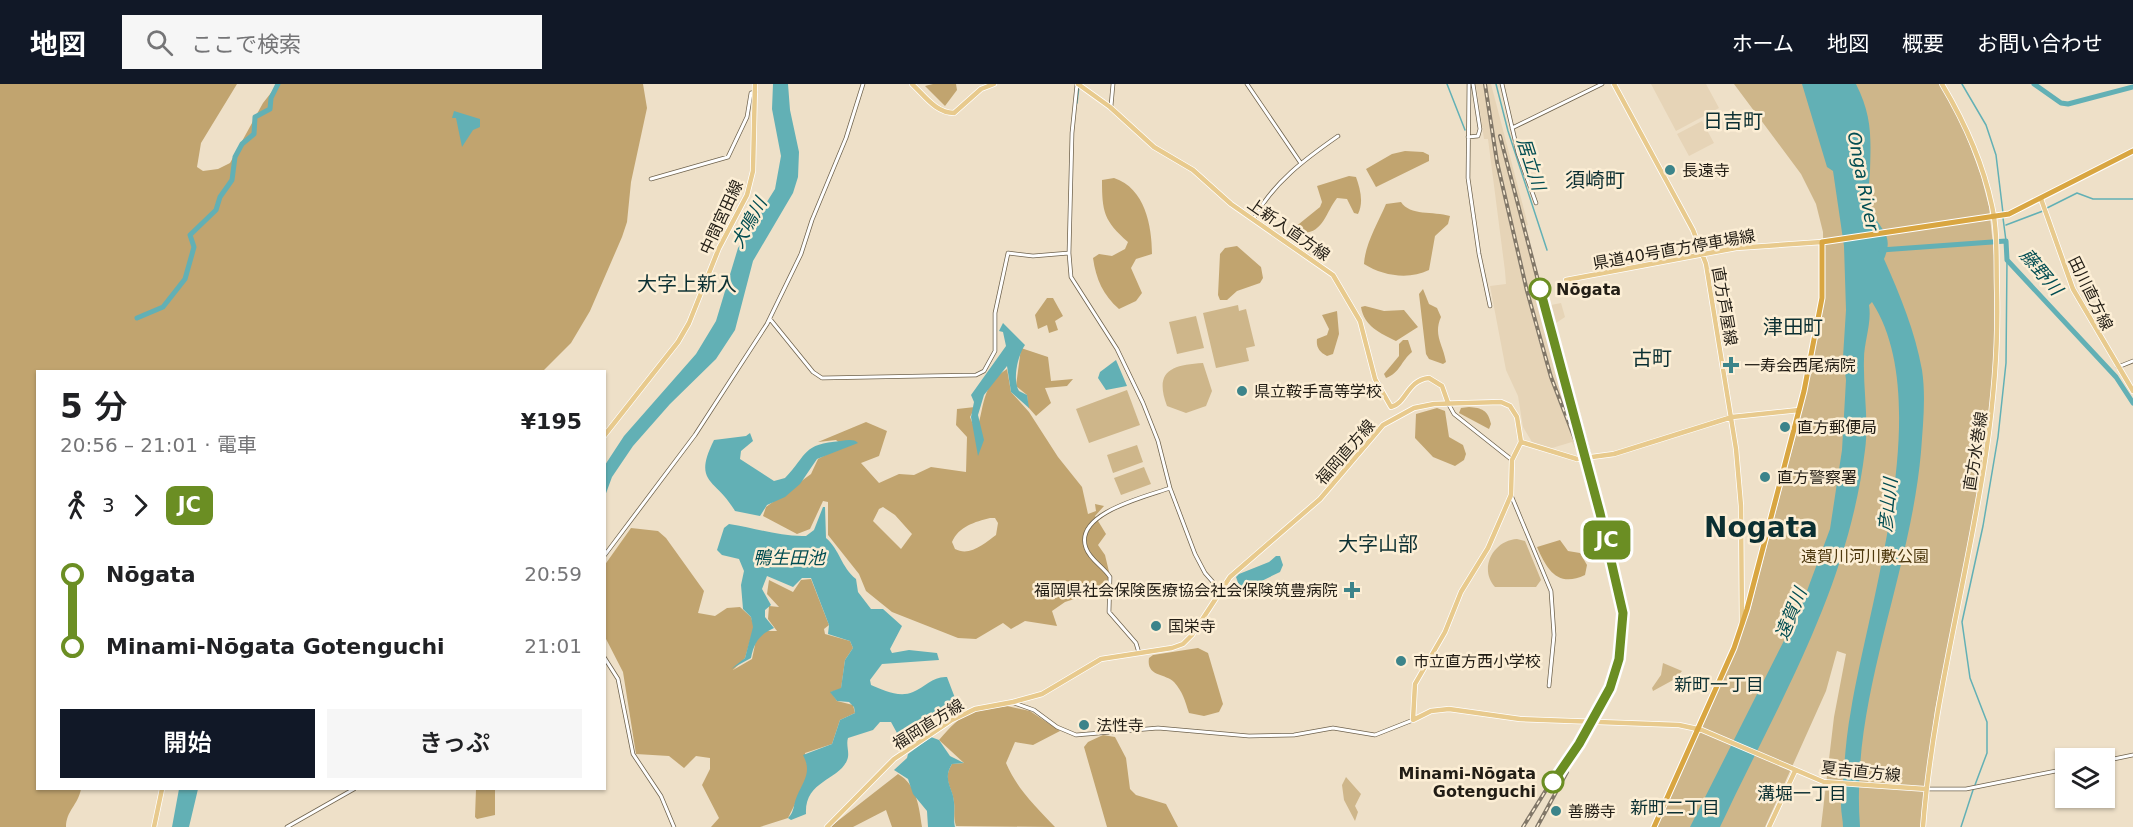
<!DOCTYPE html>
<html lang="ja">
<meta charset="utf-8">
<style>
body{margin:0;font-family:"DejaVu Sans","Noto Sans JP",sans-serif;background:#f6f6f6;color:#202124;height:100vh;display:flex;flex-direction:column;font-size:22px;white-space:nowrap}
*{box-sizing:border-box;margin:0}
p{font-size:20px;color:#757577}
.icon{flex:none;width:33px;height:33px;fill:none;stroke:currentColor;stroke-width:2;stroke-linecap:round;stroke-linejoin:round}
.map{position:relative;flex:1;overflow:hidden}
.details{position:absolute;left:36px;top:286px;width:570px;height:420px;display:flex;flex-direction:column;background:#fff;border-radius:0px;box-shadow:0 2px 4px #0004}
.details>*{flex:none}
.badge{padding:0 12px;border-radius:9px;font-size:21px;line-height:39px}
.buttons{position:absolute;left:2055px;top:664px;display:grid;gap:12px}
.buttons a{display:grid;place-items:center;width:60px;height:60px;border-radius:0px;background:#fff;box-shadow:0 2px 4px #0004;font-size:30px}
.map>.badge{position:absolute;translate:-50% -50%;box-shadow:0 0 0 3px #fff}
.legs{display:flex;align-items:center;gap:9px;height:66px;padding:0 24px;font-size:20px}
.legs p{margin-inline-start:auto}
.overview{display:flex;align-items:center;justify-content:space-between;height:102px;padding:0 24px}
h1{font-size:33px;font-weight:600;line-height:45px}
.button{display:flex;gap:12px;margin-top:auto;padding:12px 24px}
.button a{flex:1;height:69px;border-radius:0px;background:#111827;color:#fff;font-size:24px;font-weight:600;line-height:69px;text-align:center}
.button a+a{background:#f6f6f6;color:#202124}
ul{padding:0 24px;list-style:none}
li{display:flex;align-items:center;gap:21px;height:72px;font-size:22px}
li i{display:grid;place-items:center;width:9px;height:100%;margin:0 8px;background:currentColor}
li i::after{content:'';width:15px;height:15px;margin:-8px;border:4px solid;border-radius:50%;background:#fff}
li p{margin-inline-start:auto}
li:first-child i{background:linear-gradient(#0000 50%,currentColor 0)}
li:last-child i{background:linear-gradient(currentColor 50%,#0000 0)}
header{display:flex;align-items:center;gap:36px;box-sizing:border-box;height:84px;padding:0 30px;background:#111827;color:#fff}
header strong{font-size:28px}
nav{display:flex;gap:33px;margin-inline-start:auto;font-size:21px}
.search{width:420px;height:54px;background:#f6f6f6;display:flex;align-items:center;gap:15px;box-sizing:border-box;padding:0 21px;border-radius:0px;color:#757577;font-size:22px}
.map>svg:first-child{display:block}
</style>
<header>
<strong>地図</strong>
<div class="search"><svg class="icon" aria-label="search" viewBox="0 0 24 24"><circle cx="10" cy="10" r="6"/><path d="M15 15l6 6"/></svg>ここで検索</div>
<nav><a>ホーム</a><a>地図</a><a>概要</a><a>お問い合わせ</a></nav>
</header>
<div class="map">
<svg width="2133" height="743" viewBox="0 0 2133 743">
<rect width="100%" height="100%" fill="#eee0c8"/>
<path fill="#e6d4b7" d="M1476,0H1491L1528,141L1525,142L1546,222L1561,219L1565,233L1556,239L1589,368L1577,369L1572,358L1552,364L1532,358L1523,343L1518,312L1506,286L1490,202L1506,200L1505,187L1488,55H1484Z
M1651,0H1706L1719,24L1676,47Z
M1702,37L1714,59L1689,72L1677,50Z"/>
<path fill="#ceb68a" d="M1734,0H1940L1962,40L1981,92L1989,123L1994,171L1995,293L1980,405L1935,626L1921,743H1821L1834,633L1846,570L1837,567L1826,607L1765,743H1657L1715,614L1749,530L1798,343L1824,218L1823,148L1816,120L1801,90Z
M1238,221L1239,227L1246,225L1255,262L1246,264L1249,277L1216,284L1203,229Z
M1196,232L1204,264L1177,270L1169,238Z
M1203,279L1212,307L1206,322L1186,329L1167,322C1154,287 1171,281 1203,279Z
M1127,306L1140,341L1089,359L1076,325Z
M1137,361L1143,378L1113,389L1107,371Z
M1144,383L1151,400L1121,411L1114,394Z
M1517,455L1525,457L1541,496L1536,503H1495C1478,484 1494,456 1517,455Z
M1663,579L1682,587L1675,595L1653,607L1652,604L1661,591Z
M1346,693L1361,710L1355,722L1358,728L1355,737L1344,716L1342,701Z"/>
<path fill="#c1a46f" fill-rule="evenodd" d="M0,0H237L201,59L197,83L203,87L218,85L230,79L263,19L278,0H643L647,24L631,98L627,138L622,153L590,227L571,259L544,286L38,288V705H81C78,721 66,727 66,743H0Z
M933,0H956L957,6L945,22L925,2Z
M1405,67L1423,68L1429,71V77L1376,103L1366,85L1392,70Z
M1349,92L1356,93C1360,104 1364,118 1358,130L1354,129L1347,115L1337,114C1325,129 1323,153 1297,148L1294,144L1320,123L1322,118L1317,102Z
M1114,94C1145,104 1152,142 1152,170L1136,175L1131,184L1142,209L1136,217L1119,225C1103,211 1096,195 1093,174L1099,170L1112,172L1125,165L1128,158C1104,137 1102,128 1102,96Z
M1401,118C1410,132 1433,127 1450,132L1448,140L1435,152L1429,186C1409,196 1383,192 1364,180C1365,160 1378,139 1386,120Z
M1237,162L1261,183L1263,194L1260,199L1237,207L1227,216H1220L1218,211L1220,170L1225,164Z
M1423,205L1429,220L1437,224L1441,233C1433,251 1443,260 1446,278L1443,280L1429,275L1426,270L1419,210Z
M1047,214H1053L1063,232L1055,237L1058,246L1049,249L1047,241L1038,245L1035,231Z
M1365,222L1384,227L1404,226L1418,243L1396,257C1380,249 1364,242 1361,223Z
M1337,227L1339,250L1333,270L1327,272C1319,268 1316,263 1317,255L1327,251L1329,245L1322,231Z
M1403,256H1408L1412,268C1401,277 1400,289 1386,294L1384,290L1399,272V260Z
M1021,264L1048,273L1051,297L1073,295L1067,302L1045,304L1051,319L1036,332L1028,323L1027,311L1016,302Z
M1007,285L1011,308L1029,328L1058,373L1082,403L1088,430L1096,427L1095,420L1104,422L1095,432L1106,450L1098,461L1105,471L1110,492L1102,506L1065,518L1052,527L1057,542L1025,537L1011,545L1003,539L976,555L958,554L892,528L866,507L859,490L828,451V418L823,417L810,445L797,450L763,432L766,423L811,390L818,375L843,362L836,356L818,358L866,338L887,347L879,372L861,379L879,399L899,390L914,391L931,383L966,388L967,353L956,341L957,325L975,323L970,333L976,348C985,324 980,302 1007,285ZM883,423L895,431L912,450L901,465L873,437L879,425ZM990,434H995L998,439L996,451C985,459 970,473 955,465L952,458C959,442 975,438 990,434Z
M1469,323C1482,324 1488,326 1491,340L1489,345L1459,329L1461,324Z
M1437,324L1445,327L1449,353L1463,361L1466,370L1464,376L1455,382L1433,373L1415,354L1416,330Z
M631,444L658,447L666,454L704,507L698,529L715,532L727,524L740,523L751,533L754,543L745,574L733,586L752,575L756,556L764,547H777L768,535L769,522L779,523L767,510L769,496L793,508L801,496L811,495L829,541L824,545L825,550L850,557L853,564L845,576L841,605L831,608L837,617L853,621L855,629L840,636L832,660L805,669L809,692L788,734L760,743H711L719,734L702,701L710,685V674L696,672L684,684L669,672L636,670L623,588L605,553L604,482Z
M1560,456L1568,467L1580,469L1587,481L1585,491C1558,504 1547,486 1537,463Z
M1198,564L1208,569L1223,620L1219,628L1204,632L1189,629C1185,617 1183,608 1174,598C1165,589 1146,593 1149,574L1153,571Z
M1007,622L1030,627L1060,647L1033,661L1015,658L1006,679C1017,705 1036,723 1055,743L956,742C953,733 955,727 954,718C952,702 942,696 952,680L964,679L939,656C964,627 969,627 1007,622Z
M1103,651L1115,653L1126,674L1130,705L1136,711L1166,720L1178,743H1107L1084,663L1088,658Z
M898,690C917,701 919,723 922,743H892L886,726L853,743H830Z
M476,705H495V731L477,735L475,733Z"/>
<path fill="#62b0b5" d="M773,0H788L790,26L799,68L798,93L793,109L753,177L735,246L716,275L670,320L633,362L612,393L605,412V381L624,352L696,270L716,237L738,164L775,105L781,72L772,25Z
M1802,0H1856C1872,32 1871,52 1870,87C1869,98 1868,113 1871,124C1879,148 1895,148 1884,175C1900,211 1915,247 1922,286C1926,313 1923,340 1921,368C1910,494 1850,614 1860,743H1843C1843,736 1841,729 1841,721C1844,690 1845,658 1851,626C1869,517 1936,317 1872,218L1869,221C1872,239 1864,258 1864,275C1863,305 1869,337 1865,366C1848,506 1778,619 1720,743H1690L1801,523L1830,445L1842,366L1846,296L1843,273L1846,226L1844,162L1833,87L1827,83Z
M454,27L480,35V43L473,46L462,63L456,34H452Z
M1003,239L1025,261C1018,271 1012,295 1019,307L1027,311L1029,324L1011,308L1007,282L984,311L978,331L984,356L978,372L971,333L974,318L971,311L1006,262L1003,248L999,247Z
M1116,276L1127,302L1106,306L1098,294L1100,288Z
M750,349L753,357L741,367L740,375L774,397L785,394C808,370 802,360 841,357C848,356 854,355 858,359L817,375L800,400L785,413L767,421L760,432L735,427C716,394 692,400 714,356L746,352Z
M823,423H825L826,454C840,466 841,483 856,495L858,508L871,525H883L902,542L890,565L892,569L909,566L937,569L939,576L882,580L870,596L871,601C883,606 899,614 913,608C925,603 933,592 947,593L955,614C943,630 931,620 926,646L903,660L891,638H880L873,646L848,654C846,660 849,667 848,673C843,696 804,695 806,730L791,736L788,734C795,727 793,721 797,712C804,696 812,688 803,671L832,660L840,636L855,629L854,623L849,618L837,617L830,608L841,604L845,576L853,564L850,557L828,550L829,541L811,494H802L793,503L767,492L762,505L771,521L765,526V533L774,544C760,550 754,558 751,574L731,585L745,574L753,543L751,533L743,525L741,501L744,487L739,475L722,471L717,466L724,444L729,440C756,444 780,453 806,452L814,446Z
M1276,472H1280L1283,481L1280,488L1241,507L1236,493L1239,490L1269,478Z
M931,653L939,656L950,672L964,679L952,680C942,696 953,703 954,718C955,727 953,734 955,743H928L927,727L913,710L908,695L894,686L907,674L908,670Z
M179,705H198L189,743H172Z"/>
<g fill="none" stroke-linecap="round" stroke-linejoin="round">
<path stroke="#62b0b5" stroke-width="1.5" d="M1447,0L1465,46
M1496,0L1508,47L1547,166
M1962,0L1986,41L1996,71L2003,129
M1077,19L1079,2
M2047,124L2077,109L2093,115H2133
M2003,134L2006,157
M2006,141L2043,127
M1975,701L1987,669V638L1970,594L1962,538L1983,442L1998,353L2006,279L2007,176
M1961,743L1973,706"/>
<path stroke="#62b0b5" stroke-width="5" d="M2034,0L2061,19L2068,20L2133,3
M1881,166L2006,157L2007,176L2116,293L2133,319
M137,234L163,223L185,195L194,163L190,151L216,126L220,113L232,96L235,73L242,60L254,50L255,33L270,25L271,14L278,0"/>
<g stroke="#6e624d" stroke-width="4.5">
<path id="minor" d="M1077,0L1072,49L1069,169L1071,193L1117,265L1143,319L1158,357L1170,404L1195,470L1205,489L1220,506
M1247,0L1300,78
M1469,0L1468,94L1479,170L1490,222
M1502,0L1518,69L1536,119
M1111,22L1113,0
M1512,44L1602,0
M1468,53L1478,52L1480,45L1473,0
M651,95L728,73L747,33L751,9L755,8
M1254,134C1274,98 1305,75 1338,52
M770,235L813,288L822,294L976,291L984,287L995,267V229L1008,169L1033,172L1069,169
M2118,283L2133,277
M1448,319L1454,330L1512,376
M1511,411L1551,507L1554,551L1549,602
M604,472L695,351L767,240L801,170L812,136L846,54L863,0
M1139,569L1136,559L1109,528L1110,493C1103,482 1090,476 1086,464C1073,429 1148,412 1170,404
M604,573L618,595L633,670L661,712L674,743
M1014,619L1034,626L1057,643L1076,651L1158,644L1249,652L1294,651L1333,644L1375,651L1413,636
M2104,677L2133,671
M1928,705H1966L2066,685
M287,743L354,705"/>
</g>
<g stroke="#fff" stroke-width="6">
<path id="major" d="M912,0C925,12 936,29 954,29L981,5L994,0
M1078,0L1110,23L1154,63L1193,86L1231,120L1333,191L1360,237L1375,295L1391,323C1406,320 1407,296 1429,294L1442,302L1448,319
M1614,0L1693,146L1706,180L1736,365L1741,422L1742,540
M2041,115L2073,205L2133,307
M1566,196L1736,164L1822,158
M604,352L678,258L689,239L719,164L747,111L753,87L755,0
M1521,358L1577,375
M1614,370L1732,333L1799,326
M154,743L162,705
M827,743L894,675L952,636L975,625L1013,618L1042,610L1101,575L1172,564L1183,560L1192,551L1230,493L1320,415L1383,341L1414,324L1434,320L1501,318L1510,322L1517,333L1521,358L1512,376L1511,411L1508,418L1488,464L1461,508L1445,548L1415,600L1413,636L1431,627L1449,625L1520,635L1679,641L1702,646L1824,698L1926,705
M1769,743L1795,687
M1923,743C1937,562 2002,391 1997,208C1996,180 1998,149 1992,122C1983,79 1964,37 1942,0"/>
</g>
<g stroke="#fff" stroke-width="7">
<path id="highway" d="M1654,743L1734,564L1747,525L1804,307L1822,214V158L2009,130L2133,67"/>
</g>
<use href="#minor" stroke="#fff" stroke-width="3"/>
<use href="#major" stroke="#e8ca8d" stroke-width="4.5"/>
<use href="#highway" stroke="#d9a641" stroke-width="5"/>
<g stroke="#817768" stroke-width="4">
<path id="rail" d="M1485,0L1497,78L1527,207L1551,293L1588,389L1617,505L1621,534L1618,571L1607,608L1523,743
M1500,52L1571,322
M1573,312L1589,370
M1537,743L1567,688"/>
</g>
<use href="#rail" stroke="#fceed5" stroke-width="1.5" stroke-dasharray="4.5" stroke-linecap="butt"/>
<g stroke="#fff" stroke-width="6" stroke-linecap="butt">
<path id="major-bridge" d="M1577,375L1614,370"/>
</g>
<use href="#major-bridge" stroke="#e8ca8d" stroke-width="4.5"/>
</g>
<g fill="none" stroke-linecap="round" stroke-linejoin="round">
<g stroke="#fff" stroke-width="14">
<path id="line-1" d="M1540,205L1600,429L1623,529L1619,575L1610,604L1579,660L1553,698"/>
</g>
<use href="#line-1" stroke="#6b8e23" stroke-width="9"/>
</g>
<g fill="#3c848a" stroke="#fceed5" stroke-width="2">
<circle cx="1670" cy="86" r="6"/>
<path d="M1728 272h6v6h6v6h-6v6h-6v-6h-6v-6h6z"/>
<circle cx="1242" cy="307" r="6"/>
<circle cx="1785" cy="343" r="6"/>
<circle cx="1765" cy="393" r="6"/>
<path d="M1349 497h6v6h6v6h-6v6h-6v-6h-6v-6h6z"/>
<circle cx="1156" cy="542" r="6"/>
<circle cx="1401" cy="577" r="6"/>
<circle cx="1084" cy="641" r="6"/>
<circle cx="1556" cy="727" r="6"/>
</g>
<g fill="#fff" stroke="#6b8e23" stroke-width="3">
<circle cx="1540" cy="205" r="10"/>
<circle cx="1553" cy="698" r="10"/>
</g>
<g text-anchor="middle" stroke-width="5" stroke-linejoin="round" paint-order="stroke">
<g font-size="16" fill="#221d15" stroke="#fceed5" text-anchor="start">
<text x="1682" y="92">長遠寺</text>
<text x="1744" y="287">一寿会西尾病院</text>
<text x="1254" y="313">県立鞍手高等学校</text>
<text x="1797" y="349">直方郵便局</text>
<text x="1777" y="399">直方警察署</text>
<text x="1338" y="512" text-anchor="end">福岡県社会保険医療協会社会保険筑豊病院</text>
<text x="1168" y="548">国栄寺</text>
<text x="1413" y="583">市立直方西小学校</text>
<text x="1096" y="647">法性寺</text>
<text x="1568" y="733">善勝寺</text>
</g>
<g font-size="16" fill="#221d15" stroke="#fceed5">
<text transform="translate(721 133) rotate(-65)" y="6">中間宮田線</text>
<text transform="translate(1289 145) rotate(35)" y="6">上新入直方線</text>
<text transform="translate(1674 165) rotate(-10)" y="6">県道40号直方停車場線</text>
<text transform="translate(2091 209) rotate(64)" y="6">田川直方線</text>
<text transform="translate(1725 222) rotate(80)" y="6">直方芦屋線</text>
<text transform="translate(1975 367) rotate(-81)" y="6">直方水巻線</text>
<text transform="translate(1345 368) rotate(-49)" y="6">福岡直方線</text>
<text transform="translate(928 640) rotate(-32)" y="6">福岡直方線</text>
<text transform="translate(1861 687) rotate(6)" y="6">夏吉直方線</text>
</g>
<g font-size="16" font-weight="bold" fill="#221d15" stroke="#fceed5" text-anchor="start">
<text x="1556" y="211">Nōgata</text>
<text x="1536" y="695" text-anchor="end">Minami-Nōgata<tspan x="1536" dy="18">Gotenguchi</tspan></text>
</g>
<g font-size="16" fill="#4f3a0f" stroke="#fceed5">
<text x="1865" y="478">遠賀川河川敷公園</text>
</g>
<g font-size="18" font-style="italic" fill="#024d52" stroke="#fceed5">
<text transform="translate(1531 80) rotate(72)" y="6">居立川</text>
<text transform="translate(1863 97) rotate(79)" y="6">Onga River</text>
<text transform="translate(749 139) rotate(-61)" y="6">犬鳴川</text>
<text transform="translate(2041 188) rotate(50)" y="6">藤野川</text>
<text transform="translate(1888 421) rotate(-84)" y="6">彦山川</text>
<text x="789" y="480">鴨生田池</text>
<text transform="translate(1791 530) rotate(-68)" y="6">遠賀川</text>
</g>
<g font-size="18" fill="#0b2f32" stroke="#fceed5">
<text x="1719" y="607">新町一丁目</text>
<text x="1802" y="716">溝堀一丁目</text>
<text x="1675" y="730">新町二丁目</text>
</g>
<g font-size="20" fill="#0b2f32" stroke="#fceed5">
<text x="1733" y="44">日吉町</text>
<text x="1595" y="103">須崎町</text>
<text x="687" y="207">大字上新入</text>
<text x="1793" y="250">津田町</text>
<text x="1652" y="281">古町</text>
<text x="1378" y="467">大字山部</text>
</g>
<g font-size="28" font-weight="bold" fill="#0b2f32" stroke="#fceed5">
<text x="1761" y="453">Nogata</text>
</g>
</g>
</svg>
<div class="buttons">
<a><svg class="icon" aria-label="layers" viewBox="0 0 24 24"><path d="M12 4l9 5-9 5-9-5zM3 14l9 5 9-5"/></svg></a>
</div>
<b class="badge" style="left:1607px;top:456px;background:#6b8e23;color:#fff">JC</b>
<section class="details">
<div class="overview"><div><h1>5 分</h1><p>20:56 – 21:01 · 電車</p></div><b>¥195</b></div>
<div class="legs"><svg class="icon" aria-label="walk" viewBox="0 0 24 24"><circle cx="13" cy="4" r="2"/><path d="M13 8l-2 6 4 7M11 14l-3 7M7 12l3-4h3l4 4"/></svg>3<svg class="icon" aria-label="forward" viewBox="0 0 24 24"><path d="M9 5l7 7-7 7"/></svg><b class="badge" style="background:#6b8e23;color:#fff">JC</b></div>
<ul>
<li><i style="color:#6b8e23"></i><b>Nōgata</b><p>20:59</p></li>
<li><i style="color:#6b8e23"></i><b>Minami-Nōgata Gotenguchi</b><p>21:01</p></li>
</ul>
<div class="button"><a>開始</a><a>きっぷ</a></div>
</section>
</div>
